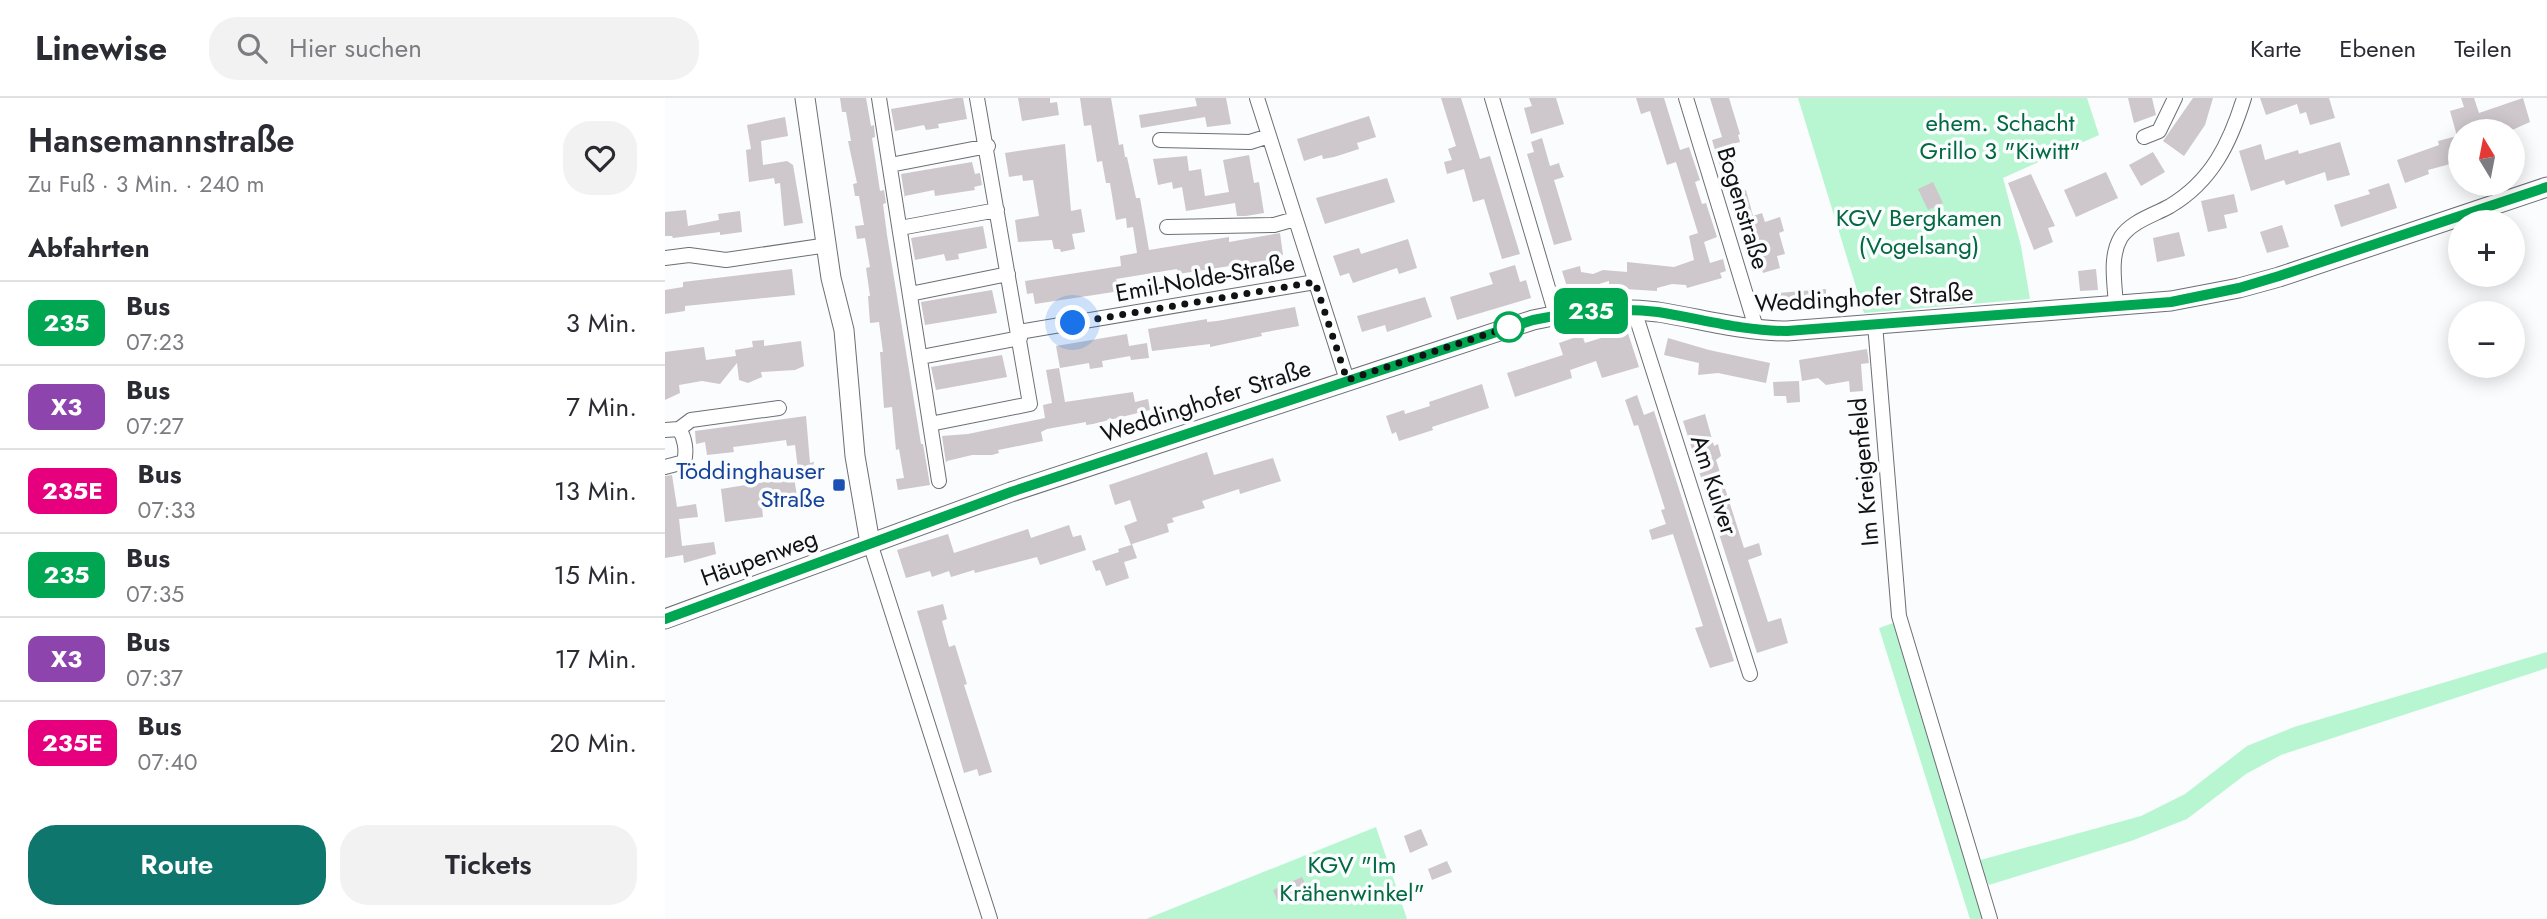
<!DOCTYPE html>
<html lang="de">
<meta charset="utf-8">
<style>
body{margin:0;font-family:Jost,sans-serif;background:#f2f2f3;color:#2b2b33;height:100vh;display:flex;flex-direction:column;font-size:26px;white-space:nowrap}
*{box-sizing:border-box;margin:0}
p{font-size:23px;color:#7c7c81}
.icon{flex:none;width:38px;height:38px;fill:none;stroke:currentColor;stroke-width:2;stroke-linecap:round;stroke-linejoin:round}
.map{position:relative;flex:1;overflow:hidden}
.panel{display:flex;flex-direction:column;background:#fff;width:665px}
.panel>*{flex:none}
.badge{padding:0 14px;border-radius:10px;font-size:24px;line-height:46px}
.needle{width:46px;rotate:350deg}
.tools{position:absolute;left:1783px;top:21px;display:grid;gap:14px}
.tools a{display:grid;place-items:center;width:77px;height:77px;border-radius:50%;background:#fff;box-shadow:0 4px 18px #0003;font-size:35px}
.you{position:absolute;width:35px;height:35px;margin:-18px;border:5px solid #fff;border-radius:50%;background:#1a73e8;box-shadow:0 0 0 10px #1a73e833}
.map>.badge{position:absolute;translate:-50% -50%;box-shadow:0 0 0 4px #fff}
h2{padding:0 28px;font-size:26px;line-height:63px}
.round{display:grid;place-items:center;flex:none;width:74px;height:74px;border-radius:28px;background:#f2f2f3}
.overview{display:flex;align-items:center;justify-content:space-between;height:119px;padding:0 28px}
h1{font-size:33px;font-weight:600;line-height:52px}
.primary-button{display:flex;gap:14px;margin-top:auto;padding:14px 28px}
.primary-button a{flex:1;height:80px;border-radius:28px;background:#0f766e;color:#fff;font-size:28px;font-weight:600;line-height:80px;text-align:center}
.primary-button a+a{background:#f2f2f3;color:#2b2b33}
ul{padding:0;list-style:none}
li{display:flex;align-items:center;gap:21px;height:84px;padding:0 28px;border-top:2px solid #e1e1e2}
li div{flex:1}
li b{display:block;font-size:26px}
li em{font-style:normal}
li .badge{min-width:77px;font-weight:700;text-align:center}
header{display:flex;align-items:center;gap:42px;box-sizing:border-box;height:98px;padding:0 35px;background:#fff;border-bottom:2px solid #e1e1e2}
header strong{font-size:33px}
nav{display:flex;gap:38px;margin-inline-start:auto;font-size:24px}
.search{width:490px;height:63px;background:#f2f2f3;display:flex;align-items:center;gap:18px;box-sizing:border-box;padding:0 24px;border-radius:28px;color:#7c7c81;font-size:26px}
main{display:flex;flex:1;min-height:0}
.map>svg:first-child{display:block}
</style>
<header>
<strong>Linewise</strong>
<div class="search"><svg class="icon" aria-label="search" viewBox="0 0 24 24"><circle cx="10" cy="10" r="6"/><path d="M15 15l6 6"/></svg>Hier suchen</div>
<nav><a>Karte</a><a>Ebenen</a><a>Teilen</a></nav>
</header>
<main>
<section class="panel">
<div class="overview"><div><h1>Hansemannstraße</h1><p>Zu Fuß · 3 Min. · 240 m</p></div><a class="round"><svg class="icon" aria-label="heart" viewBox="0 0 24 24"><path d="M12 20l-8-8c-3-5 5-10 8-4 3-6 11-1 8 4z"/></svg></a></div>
<h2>Abfahrten</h2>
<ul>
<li><span class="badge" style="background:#00a651;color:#fff">235</span><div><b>Bus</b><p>07:23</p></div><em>3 Min.</em></li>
<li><span class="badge" style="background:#8e44ad;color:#fff">X3</span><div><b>Bus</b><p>07:27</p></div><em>7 Min.</em></li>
<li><span class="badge" style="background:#e6007e;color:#fff">235E</span><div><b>Bus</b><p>07:33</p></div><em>13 Min.</em></li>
<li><span class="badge" style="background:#00a651;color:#fff">235</span><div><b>Bus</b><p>07:35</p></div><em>15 Min.</em></li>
<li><span class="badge" style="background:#8e44ad;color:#fff">X3</span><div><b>Bus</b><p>07:37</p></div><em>17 Min.</em></li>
<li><span class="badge" style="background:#e6007e;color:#fff">235E</span><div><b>Bus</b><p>07:40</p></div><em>20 Min.</em></li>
</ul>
<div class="primary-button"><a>Route</a><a>Tickets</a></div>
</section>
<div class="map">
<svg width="1882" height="821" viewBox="0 0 1882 821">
<rect width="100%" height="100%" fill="#fafcfe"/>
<path fill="#b7f6d1" d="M1133,0H1422L1434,37L1338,80L1356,148L1365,201L1199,215Z
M1231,524L1321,821H1305L1214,530Z
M1882,554V570L1616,657L1581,676L1522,721L1466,743L1324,787L1312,763L1476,718L1520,696L1582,648L1629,629Z
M711,729L742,821H481Z"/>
<path fill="#cec7cb" d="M175,0H201L206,28L209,27L210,39L207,40L215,93L219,92L221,105L218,106L222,137L256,346H258L265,387L233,392L231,381L239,380L234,351L231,352L227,309L219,310L215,254H218L214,224L205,225L203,198H205L201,170L205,169L200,140L192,141L190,128L199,127L194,98H190L188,86L192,85L183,43H186L181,14H177Z
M291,0H298L302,21L273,26L274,30L261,32L259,27L230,33L226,11Z
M353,0H385V5L392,4L394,17L357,23Z
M415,0H446L454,47L458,46L460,59H462L471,100H475L484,152L564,139V144L615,135L618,157L609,158L610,161L513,176L512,171L451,181L455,193L370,206L368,195L362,196L360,183L456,168L455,158L472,155L468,129L462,130L461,120L451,122L445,85H441L437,63L432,64L426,27L419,28Z
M530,0H561L566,26L542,29L540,19L476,30L474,17L532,8Z
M776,0H796L815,61L825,58L855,156L837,161L819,101L808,104L799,71L782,76L779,64L787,62L783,51L791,48Z
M864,0H891L899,26L866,36L859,10L867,8Z
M971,0H999L1015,52L1024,49L1035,82L1030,84L1037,106L1041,105L1052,139L1039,144L1045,165L1058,161L1061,173L1055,175L1057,180L1022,190L1021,187L1007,186L992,190V193L944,190V183L904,195L897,173L915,168L916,174L928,176L938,172L962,174V164L1009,169L1029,162L1024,138L1033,135L1011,64L1002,67L985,13L976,16Z
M1045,0H1064L1075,36L1073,37L1075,44L1067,46L1072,71L1057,75L1047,42L1057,39Z
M1463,0H1487L1491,17L1469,25Z
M1528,0H1548L1540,27L1519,58L1498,43Z
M1595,0H1664L1670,20L1645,27L1641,14L1635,16L1632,6L1601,17Z
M1796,0H1809L1814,15L1858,0L1865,24L1845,33H1827L1825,29L1810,33H1796V37L1792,38L1785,13L1799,9Z
M704,18L711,39L692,45L694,51L669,59L658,61L657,57L639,63L632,41Z
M120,19L123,38L96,43L98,67L122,63L128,67L138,125L119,128L115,85L110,86L109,80L84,84L81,52L86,51L82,27Z
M1796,37V63L1763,72L1764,76L1740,85L1732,62L1774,47L1773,43Z
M877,40L885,68L894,65L896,72L899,79L889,82L907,142L889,147L862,56L869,54L866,44Z
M1675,44L1685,77L1662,83L1660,74L1621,87L1619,82L1586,93L1574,53L1596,46L1600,62L1633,52L1634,56Z
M400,46L406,113L416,111L420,134L407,136L410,151L396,154L395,151H389L387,142L353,144L350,122L374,118L368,82L358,83L357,77L344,79L340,55Z
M1488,54L1500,74L1476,88L1464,67Z
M584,57L589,85L594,84L599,115L581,118H572L570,105L521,113L517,89L508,91L507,84L493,87L488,61L522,58L524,73L536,71L540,98L564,94L558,62Z
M307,64L310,76L315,75L317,87L309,89L310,92L270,98L269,92L240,98V101L236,76Z
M1441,74L1453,100L1411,119L1399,92Z
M1366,76L1390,128L1383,130L1388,144L1369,152L1343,85Z
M722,80L730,104L660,126L651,100Z
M1268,84L1278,105L1263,112L1253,91Z
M1724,85L1732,110L1676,129L1669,107L1705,96L1703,92Z
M1081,92L1088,118L1097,115L1100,124L1115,119L1119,133L1114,135L1120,156L1112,158L1115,170L1098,175L1085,129L1075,133L1064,97Z
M1569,96L1573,114L1559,117L1562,130L1543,134L1536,103Z
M21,112L23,128L54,122L53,116L75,113L77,134L55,137V134L8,140L7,138H0V114Z
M1617,127L1624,149L1602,155L1595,134Z
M318,128L322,150L293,156L294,161L281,163L279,156L250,162L246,140Z
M1514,134L1520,158L1492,164L1488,140Z
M743,141L752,170L734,176L732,170L688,185L684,175L675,178L668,158L694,150L696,156Z
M850,167L855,184L861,182L866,200L792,222L785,199L828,186L824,175Z
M127,171L130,197L20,208V213L0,216V192L18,189V184Z
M1431,171L1433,192L1415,193L1413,173Z
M1161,191V213H1114L1113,195Z
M327,192L332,215L260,227L256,204Z
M760,199L767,219L722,234L720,227L697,234L692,218Z
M630,209L634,228L596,235L597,238L545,249V246L487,253L483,231L542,221V224L552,223Z
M962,232L974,269L937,280L931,263L905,272L907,280L850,299L842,275L898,257L894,245L917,237L920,245Z
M462,236L464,248L482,245L484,260L466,262L465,258L437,263L438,269L425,271L424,265L395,270L391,248Z
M1003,240L1044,252L1105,265L1101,285L1053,275L1033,277L1034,265L999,257Z
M99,242V248L136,243L139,268L130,272L96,274L97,279L83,285L74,282L72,265L55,286L37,283L14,287L15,295L0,302V254L39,249L41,262L71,258L70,252L88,249L87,243Z
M1202,251L1204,265L1196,266L1198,293L1185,294L1184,283L1161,287L1153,280L1137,283L1134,262Z
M337,257L342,279L271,292L266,269Z
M394,270L400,304L468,294L470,304L483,301L485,312L428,326L421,327V324L382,331L376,334L378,343L333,352L334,355L327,357H307L282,363L281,365L277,338L303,336L380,320L378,307L387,305L381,272Z
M1134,283L1135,304L1122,305L1121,298H1109L1108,284Z
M817,286L824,310L767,329L768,332L734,343L731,334L727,336L721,318L739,312L740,316L765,308L764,304Z
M972,297L979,317L989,313L1069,563L1045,570L1030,530L1038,528L1008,436L987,442L984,432L1001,426L996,412L1000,411L973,327L969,328L960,302Z
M1040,316L1049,348L1053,346L1056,358L1051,362L1079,450L1094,445L1097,457L1083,462L1103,524L1116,520L1123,545L1092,555L1018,323Z
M141,318L145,365L149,364L146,378L134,379L130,347L122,348L121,342L68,349L69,354L42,357L40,344L31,346L30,333Z
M542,354L549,377L608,360L616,383L575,396L574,391L537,403L540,410L507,420L509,424L502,426L504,434L467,446L472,460L459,464L464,480L441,488L435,472L431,473L427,463L454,454L453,451L466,447L459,428L472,423L465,402L450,407L444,387Z
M7,377L12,409L31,406L33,419L14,421L17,448L49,444L51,456L19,465L18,457L0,460V378Z
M129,379L133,405L119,410L115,407L97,410L98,419L60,424L56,391Z
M404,427L408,439L416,437L421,452L375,467L372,459L310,475L309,472L286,479L284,473L267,479L265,473L241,480L232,452L283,436L289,455L363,431L366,440Z
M278,506L282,521L277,523L284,549L290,547L302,586L299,587L327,674L314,678L312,671L299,675L252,513Z
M756,731L763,747L745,755L739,738Z
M782,763L787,774L767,782L763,771Z
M637,779L643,791L613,804L608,792Z"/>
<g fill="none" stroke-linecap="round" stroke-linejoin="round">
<g stroke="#6c6f74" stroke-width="16">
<path id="street" d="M214,0L274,383
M592,0L682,282
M827,0L891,217
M1021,0L1092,233
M1479,39L1494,33L1510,0
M495,42L585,44L604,38
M225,67L323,48
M502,129L609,127L630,121
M235,130L332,112
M0,160L24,157L61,162L163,147
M245,196L343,176
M1451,208C1450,186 1444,159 1456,139C1467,123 1489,117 1505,108C1547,83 1565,45 1579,0
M969,212L1085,576
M1210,226L1234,518L1325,821
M354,234L650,184
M256,259L355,240
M265,326L365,306L312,0
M14,331L26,322L114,310
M0,332L14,331C20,340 22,353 19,364L0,369
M205,445L325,821"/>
</g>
<g stroke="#6c6f74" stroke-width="21">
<path id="secondary" d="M140,0L166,180L179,232L190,358L205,445
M0,521L346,394L868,222C909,213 951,209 993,214C1037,221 1077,233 1122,233L1506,203L1574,190L1614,179L1882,89"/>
</g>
<use href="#street" stroke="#fff" stroke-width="14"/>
<use href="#secondary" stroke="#fff" stroke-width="19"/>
</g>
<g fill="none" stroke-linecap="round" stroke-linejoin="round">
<g stroke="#fff" stroke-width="16">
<path id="line" d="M0,521L346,394L868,222C909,214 951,209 993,214C1037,221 1077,233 1122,233L1506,204L1574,190L1614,178L1882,89"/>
</g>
<use href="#line" stroke="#00a651" stroke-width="10"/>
<path stroke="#111214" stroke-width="7" stroke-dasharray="0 12.6" d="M408,225L650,184L682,282L844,229"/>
</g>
<circle fill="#fff" stroke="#00a651" stroke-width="3.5" cx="844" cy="229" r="14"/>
<rect fill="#1a4fb4" stroke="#fafcfe" stroke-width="2.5" x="167" y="380" width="14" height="14" rx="3.5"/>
<g text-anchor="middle" stroke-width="7" stroke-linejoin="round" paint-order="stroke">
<g font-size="24" fill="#036940" stroke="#fafcfe">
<text x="1335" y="33">ehem. Schacht<tspan x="1335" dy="28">Grillo 3 "Kiwitt"</tspan></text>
<text x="1254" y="128">KGV Bergkamen<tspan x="1254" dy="28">(Vogelsang)</tspan></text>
<text x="687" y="775">KGV "Im<tspan x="687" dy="28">Krähenwinkel"</tspan></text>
</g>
<g font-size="24" fill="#111214" stroke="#fafcfe">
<text transform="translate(1078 110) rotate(73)" y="8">Bogenstraße</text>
<text transform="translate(540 180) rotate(-10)" y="8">Emil-Nolde-Straße</text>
<text transform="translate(1199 200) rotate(-3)" y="8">Weddinghofer Straße</text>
<text transform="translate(541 303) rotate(-18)" y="8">Weddinghofer Straße</text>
<text transform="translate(1199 374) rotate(-95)" y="8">Im Kreigenfeld</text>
<text transform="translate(1049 387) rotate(72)" y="8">Am Kulver</text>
<text transform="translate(94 460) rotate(-20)" y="8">Häupenweg</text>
</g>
<g font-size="24" fill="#164399" stroke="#fafcfe" text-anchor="end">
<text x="160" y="381">Töddinghauser<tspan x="160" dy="28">Straße</tspan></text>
</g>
</g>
</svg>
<div class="tools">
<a><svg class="needle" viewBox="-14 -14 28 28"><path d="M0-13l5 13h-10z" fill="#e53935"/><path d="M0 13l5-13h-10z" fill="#7c7c81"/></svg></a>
<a>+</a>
<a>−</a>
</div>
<div class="you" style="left:408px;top:225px"></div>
<b class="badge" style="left:926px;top:213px;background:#00a651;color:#fff">235</b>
</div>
</main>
